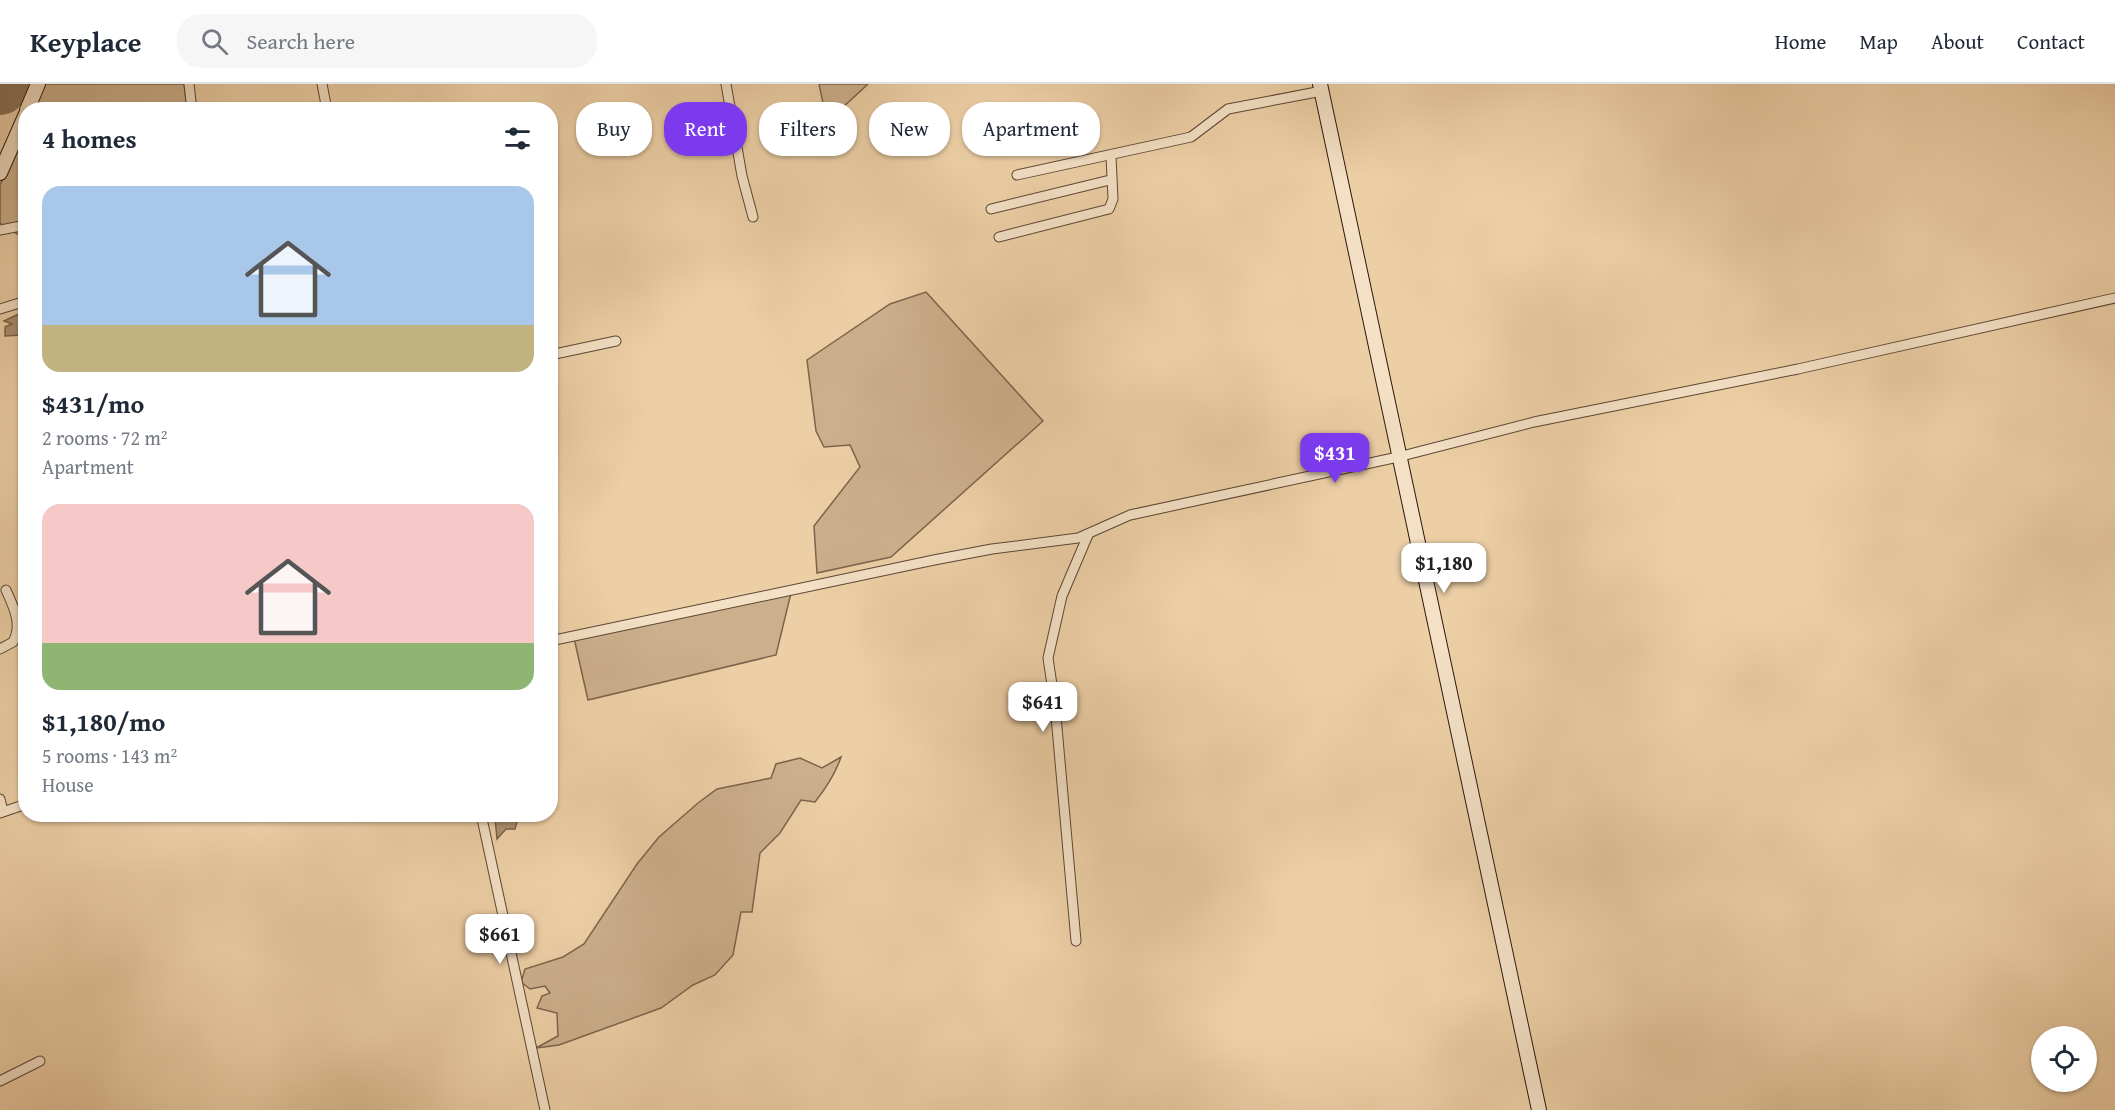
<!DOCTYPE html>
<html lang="en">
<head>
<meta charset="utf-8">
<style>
  body { margin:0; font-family:"Gentium Book Plus",serif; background:#f6f6f7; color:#1f2937; height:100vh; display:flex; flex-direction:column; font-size:22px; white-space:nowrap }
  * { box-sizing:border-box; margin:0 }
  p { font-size:20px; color:#747a83 }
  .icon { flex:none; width:33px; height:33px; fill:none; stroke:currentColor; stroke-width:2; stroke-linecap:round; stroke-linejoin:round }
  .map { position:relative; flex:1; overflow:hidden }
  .side { position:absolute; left:18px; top:18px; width:540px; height:720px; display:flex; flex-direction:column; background:#fff; border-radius:24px; box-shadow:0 2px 4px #0004 }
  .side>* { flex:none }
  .hud { position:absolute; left:576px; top:18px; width:570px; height:54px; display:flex; gap:12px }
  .fabs { position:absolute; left:2031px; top:942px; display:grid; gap:12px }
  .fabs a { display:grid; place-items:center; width:66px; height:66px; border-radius:50%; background:#fff; box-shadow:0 2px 4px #0004; font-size:30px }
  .price { position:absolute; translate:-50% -51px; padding:0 14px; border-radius:12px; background:#fff; color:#222; font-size:20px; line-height:39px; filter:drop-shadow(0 2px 3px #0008) }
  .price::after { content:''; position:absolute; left:50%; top:36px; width:18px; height:14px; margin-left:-9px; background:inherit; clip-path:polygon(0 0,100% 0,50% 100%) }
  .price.active { background:#7c3aed; color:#fff }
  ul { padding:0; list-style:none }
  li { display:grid; align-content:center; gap:12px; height:318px; padding:0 24px }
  li span { display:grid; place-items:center; height:186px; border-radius:18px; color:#555 }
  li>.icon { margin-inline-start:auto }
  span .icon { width:108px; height:108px; fill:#fffc; stroke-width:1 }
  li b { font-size:26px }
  h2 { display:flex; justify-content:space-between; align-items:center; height:72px; padding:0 24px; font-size:26px }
  .chip { padding:0 21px; border-radius:24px; background:#fff; box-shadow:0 2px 4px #0004; font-size:21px; line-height:54px }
  .chip.active { background:#7c3aed; color:#fff }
  header { display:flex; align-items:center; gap:36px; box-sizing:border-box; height:84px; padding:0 30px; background:#fff; border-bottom:2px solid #e0e1e3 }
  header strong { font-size:28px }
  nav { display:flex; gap:33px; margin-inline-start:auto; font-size:21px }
  .search { width:420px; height:54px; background:#f6f6f7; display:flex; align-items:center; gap:15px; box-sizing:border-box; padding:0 21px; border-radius:24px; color:#747a83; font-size:22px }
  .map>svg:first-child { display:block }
</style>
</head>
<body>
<header>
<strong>Keyplace</strong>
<div class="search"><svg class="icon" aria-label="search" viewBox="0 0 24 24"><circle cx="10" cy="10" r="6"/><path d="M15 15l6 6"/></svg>Search here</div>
<nav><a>Home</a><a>Map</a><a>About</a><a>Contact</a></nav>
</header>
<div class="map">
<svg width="2115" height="1026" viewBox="0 0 2115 1026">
  <rect width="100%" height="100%" fill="#edcfa6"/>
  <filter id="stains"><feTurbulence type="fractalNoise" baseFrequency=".00333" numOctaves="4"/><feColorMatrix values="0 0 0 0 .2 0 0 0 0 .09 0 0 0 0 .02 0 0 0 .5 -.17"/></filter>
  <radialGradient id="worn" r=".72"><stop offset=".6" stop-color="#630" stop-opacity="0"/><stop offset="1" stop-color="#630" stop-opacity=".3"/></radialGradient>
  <g fill="#ccb08c" stroke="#7c644c" stroke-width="1.5">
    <polygon points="43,0 184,0 187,25 32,26"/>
    <polygon points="819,0 868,0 827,38"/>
    <polygon points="25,41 25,174 19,151 0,139 0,101"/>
    <polygon points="926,208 1043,337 891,473 817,489 814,442 860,383 850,361 824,363 816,347 807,276 890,220"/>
    <polygon points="791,509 776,571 588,616 574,554"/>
    <path d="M841 673C835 691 826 704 815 718L801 716 780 749 760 769 752 828H741L733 871 715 891 693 901 661 924 559 961 536 964 558 952 557 929 537 924 542 912 550 909 545 902 530 905 521 898 525 885 563 873 584 860 637 780 659 753 698 719 717 705 771 694 776 680 800 674 822 684Z"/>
  </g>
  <g fill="#ab9071" stroke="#786048" stroke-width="1.5">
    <polygon points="25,227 25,257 22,251 5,252 5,243 12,240 4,237"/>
    <polygon points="510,730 519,731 515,745 506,745 497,755 495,734"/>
  </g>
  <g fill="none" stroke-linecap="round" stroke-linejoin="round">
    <polyline stroke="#8c7358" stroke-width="54" points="0,4 2,0"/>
    <defs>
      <g id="street">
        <polyline points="189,0 192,26"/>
        <polyline points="322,0 327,26"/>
        <polyline points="726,0 742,92 753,133"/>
        <polyline points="1017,91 1191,53 1228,25 1322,7"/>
        <polyline points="991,125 1110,96"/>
        <polyline points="0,146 26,141"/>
        <polyline points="999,153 1109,125 1113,115 1111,72"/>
        <polyline points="0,225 26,217"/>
        <polyline points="550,271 616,257"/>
        <polyline points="550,557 934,476 992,465 1078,454 1130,431 1398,373 1534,338 1798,285 2115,214"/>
        <path d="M0 565 13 558C23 540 13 522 6 506"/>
        <polyline points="0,715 3,727"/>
        <polyline points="0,729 26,720"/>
        <polyline points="481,730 545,1026"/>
        <polyline points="1076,857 1055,621 1048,574 1062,512 1088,451"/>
        <polyline points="0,997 40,977"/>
      </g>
      <g id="secondary">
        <polyline points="1320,0 1539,1026"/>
        <polyline points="27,26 38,0"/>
        <polyline points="0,89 26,30"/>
      </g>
    </defs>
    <use href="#street" stroke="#5c4532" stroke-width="11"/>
    <use href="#secondary" stroke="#2c170b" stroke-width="16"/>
    <use href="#street" stroke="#f3e0c5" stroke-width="9"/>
    <use href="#secondary" stroke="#f3e0c5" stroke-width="14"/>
  </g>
  <rect width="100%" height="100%" filter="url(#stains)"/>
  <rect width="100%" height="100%" fill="url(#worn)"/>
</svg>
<div class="fabs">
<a><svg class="icon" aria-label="locate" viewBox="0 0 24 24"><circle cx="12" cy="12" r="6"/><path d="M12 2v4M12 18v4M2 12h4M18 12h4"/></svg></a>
</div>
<b class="price active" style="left:1335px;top:400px">$431</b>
<b class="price" style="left:1444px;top:510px">$1,180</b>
<b class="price" style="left:1043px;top:649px">$641</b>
<b class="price" style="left:500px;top:881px">$661</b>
<div class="hud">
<a class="chip">Buy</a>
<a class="chip active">Rent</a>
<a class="chip">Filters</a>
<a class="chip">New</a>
<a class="chip">Apartment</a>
</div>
<section class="side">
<h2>4 homes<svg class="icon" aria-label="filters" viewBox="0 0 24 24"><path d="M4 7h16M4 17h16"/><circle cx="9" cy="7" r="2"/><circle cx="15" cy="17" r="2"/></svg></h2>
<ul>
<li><span style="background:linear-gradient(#a9c7e8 75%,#c2b280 0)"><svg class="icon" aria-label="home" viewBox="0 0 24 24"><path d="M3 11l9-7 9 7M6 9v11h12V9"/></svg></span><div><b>$431/mo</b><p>2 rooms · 72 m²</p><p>Apartment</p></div></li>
<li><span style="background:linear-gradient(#f6c9c9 75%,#8fb573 0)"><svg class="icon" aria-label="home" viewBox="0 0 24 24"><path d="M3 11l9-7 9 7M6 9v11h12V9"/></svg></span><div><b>$1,180/mo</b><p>5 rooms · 143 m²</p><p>House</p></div></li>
</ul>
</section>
</div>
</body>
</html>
